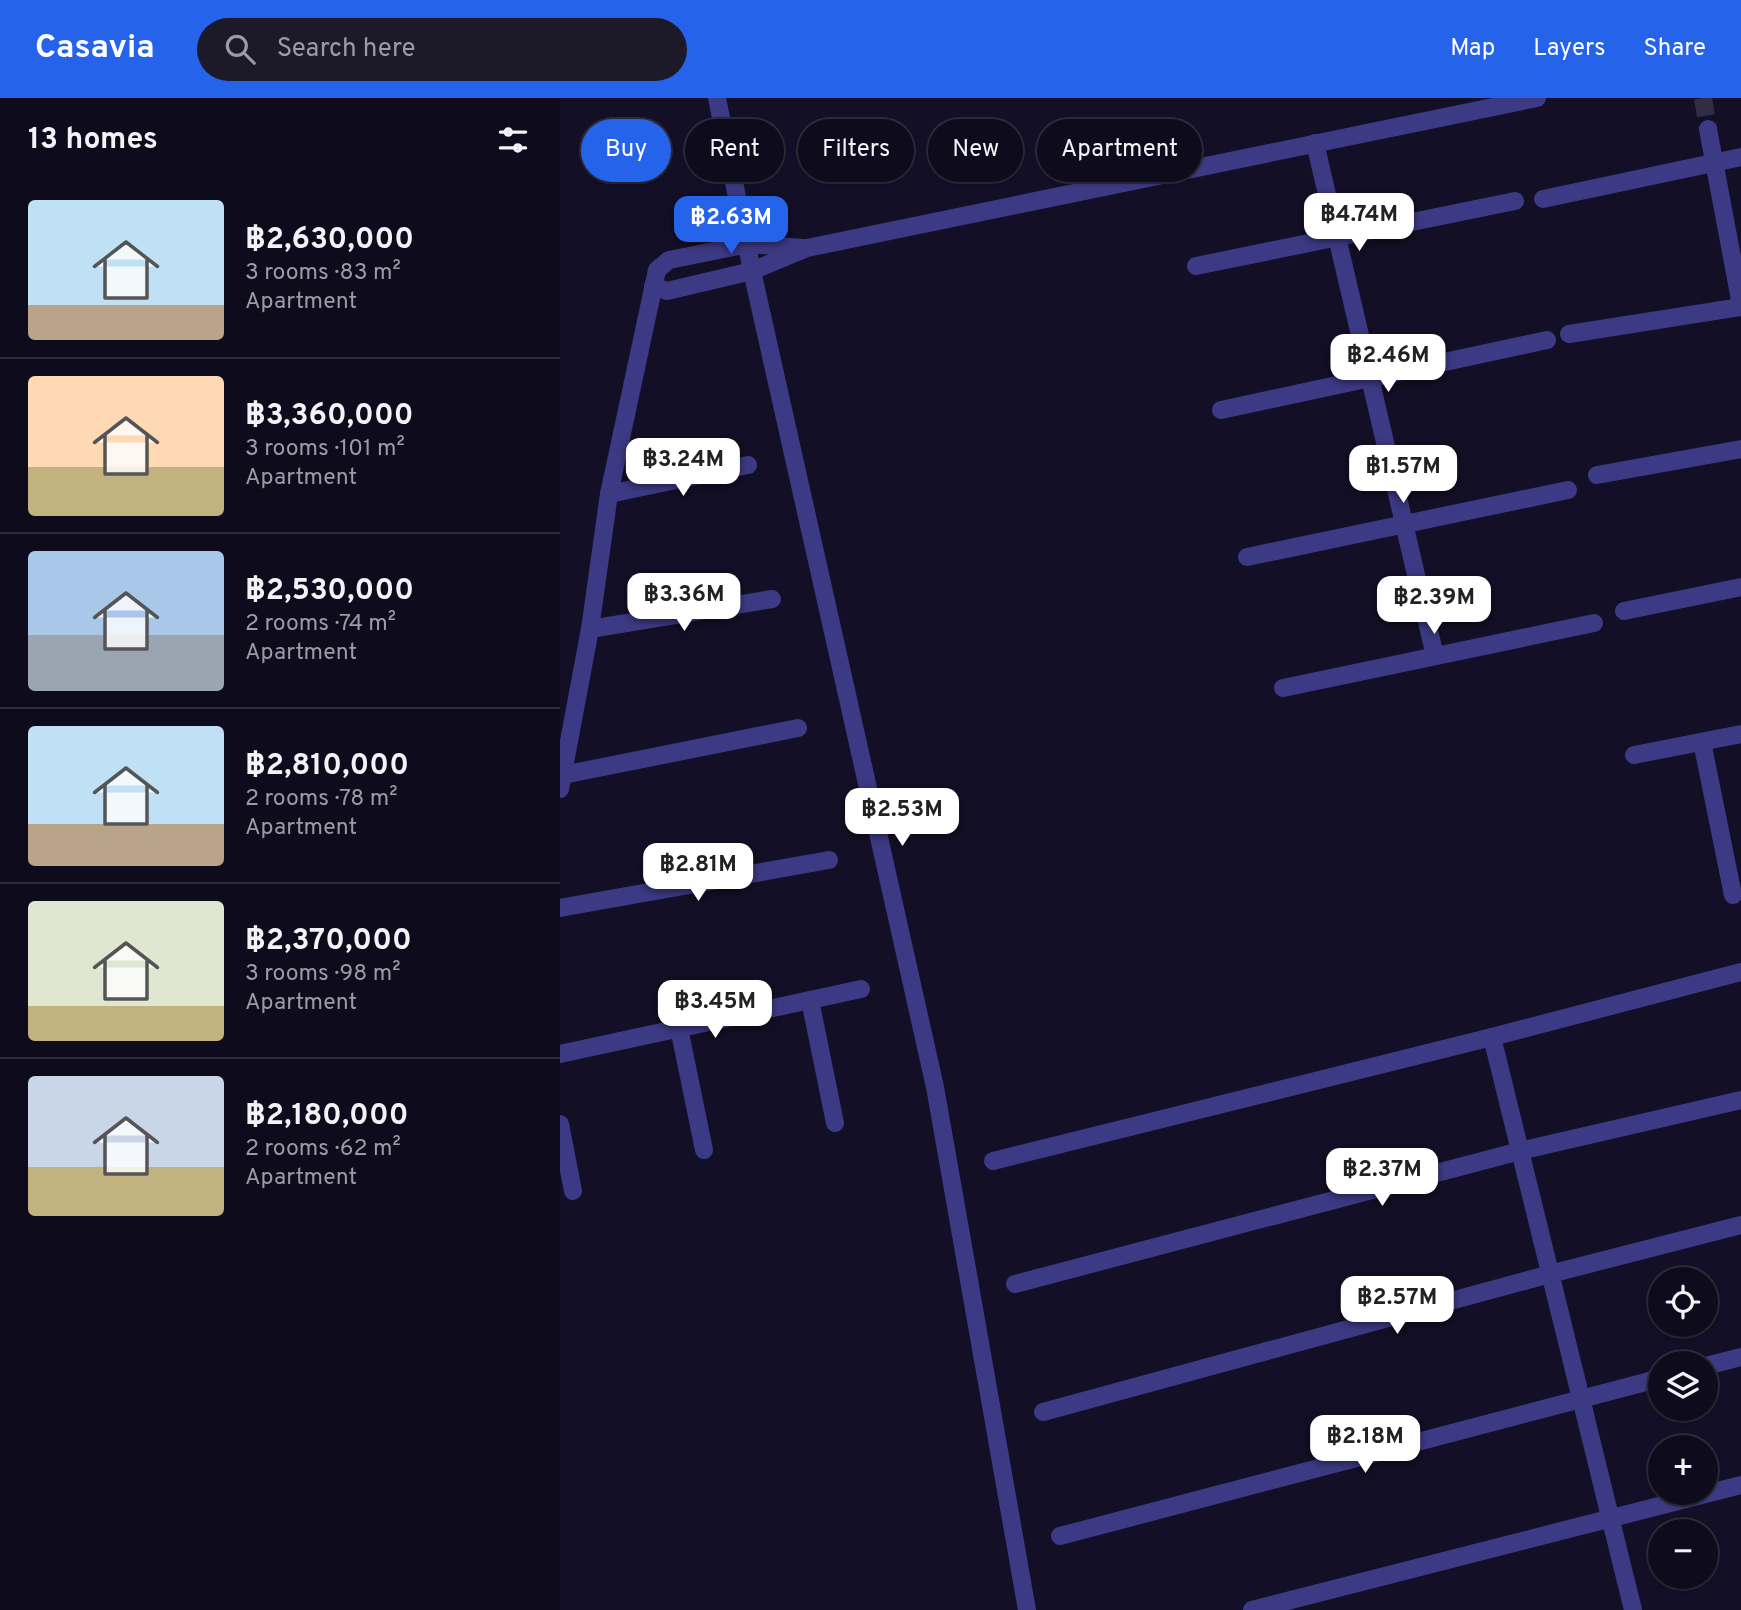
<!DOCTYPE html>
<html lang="en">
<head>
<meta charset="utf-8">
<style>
  body { margin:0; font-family:Overpass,sans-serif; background:#1c1929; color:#f1f3f6; height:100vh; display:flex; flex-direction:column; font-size:26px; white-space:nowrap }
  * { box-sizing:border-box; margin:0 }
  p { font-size:23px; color:#9b9ba3 }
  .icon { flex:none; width:38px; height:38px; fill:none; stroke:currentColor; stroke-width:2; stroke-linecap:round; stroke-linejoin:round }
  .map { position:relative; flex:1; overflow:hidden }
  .side { display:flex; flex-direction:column; background:#0e0b1c; width:560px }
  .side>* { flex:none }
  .hud { position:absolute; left:21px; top:21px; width:665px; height:63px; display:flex; gap:14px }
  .fabs { position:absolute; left:1088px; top:1169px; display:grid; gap:14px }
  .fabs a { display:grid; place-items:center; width:70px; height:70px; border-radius:50%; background:#0e0b1c; box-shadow:0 2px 5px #0004,0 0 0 2px #2e2b3b; font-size:35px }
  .price { position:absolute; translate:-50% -60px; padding:0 16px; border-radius:14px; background:#fff; color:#222; font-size:23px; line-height:46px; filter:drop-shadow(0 2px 4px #0008) }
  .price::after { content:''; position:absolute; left:50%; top:42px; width:21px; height:16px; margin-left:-10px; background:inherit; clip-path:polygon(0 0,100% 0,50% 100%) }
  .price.on { background:#2563eb; color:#fff }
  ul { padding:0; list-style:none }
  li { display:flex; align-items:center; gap:21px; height:175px; padding:0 28px }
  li+li { border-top:2px solid #2e2b3b }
  li span { display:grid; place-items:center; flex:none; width:196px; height:140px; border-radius:7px; color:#555 }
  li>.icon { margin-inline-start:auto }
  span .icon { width:84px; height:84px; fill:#fffc; stroke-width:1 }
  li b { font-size:30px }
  h2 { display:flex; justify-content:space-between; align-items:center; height:84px; padding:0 28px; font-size:30px }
  .chip { padding:0 24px; border-radius:32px; background:#0e0b1c; box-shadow:0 2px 5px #0004,0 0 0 2px #2e2b3b; font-size:24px; line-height:63px }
  .chip.on { background:#2563eb; color:#fff }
  header { display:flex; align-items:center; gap:42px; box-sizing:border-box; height:98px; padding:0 35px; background:#2563eb; color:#fff }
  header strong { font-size:33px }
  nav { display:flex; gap:38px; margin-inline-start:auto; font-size:24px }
  .search { width:490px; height:63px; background:#1c1929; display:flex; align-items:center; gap:18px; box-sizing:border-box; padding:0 24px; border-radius:38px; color:#9b9ba3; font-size:26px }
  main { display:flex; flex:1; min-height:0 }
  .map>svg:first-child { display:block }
</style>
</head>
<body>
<header>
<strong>Casavia</strong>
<div class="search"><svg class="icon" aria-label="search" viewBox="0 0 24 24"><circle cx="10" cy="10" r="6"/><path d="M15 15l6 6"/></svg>Search here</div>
<nav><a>Map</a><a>Layers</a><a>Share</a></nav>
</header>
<main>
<section class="side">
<h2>13 homes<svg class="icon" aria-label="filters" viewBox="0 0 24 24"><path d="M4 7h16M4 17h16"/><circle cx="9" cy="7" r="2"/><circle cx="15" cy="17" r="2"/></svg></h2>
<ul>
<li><span style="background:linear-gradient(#bfe0f5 75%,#b9a48a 0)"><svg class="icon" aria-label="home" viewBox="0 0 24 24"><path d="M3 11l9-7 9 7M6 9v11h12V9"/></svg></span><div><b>฿2,630,000</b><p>3 rooms · 83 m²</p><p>Apartment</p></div></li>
<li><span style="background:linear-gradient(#ffd9b3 65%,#c2b280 0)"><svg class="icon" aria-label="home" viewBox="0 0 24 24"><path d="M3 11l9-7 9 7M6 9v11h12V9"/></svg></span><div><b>฿3,360,000</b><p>3 rooms · 101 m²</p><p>Apartment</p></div></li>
<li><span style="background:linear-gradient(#a9c7e8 60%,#9aa5b1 0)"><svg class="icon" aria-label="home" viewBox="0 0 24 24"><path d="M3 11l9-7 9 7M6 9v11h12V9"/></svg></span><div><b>฿2,530,000</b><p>2 rooms · 74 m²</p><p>Apartment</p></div></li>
<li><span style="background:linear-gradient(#bfe0f5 70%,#b9a48a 0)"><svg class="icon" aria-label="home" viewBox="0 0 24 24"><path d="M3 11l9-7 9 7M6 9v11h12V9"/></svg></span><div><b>฿2,810,000</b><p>2 rooms · 78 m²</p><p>Apartment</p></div></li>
<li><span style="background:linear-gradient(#dfe7d0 75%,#c2b280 0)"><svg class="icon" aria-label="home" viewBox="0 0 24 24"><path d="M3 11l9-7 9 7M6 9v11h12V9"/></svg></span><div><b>฿2,370,000</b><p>3 rooms · 98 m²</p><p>Apartment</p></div></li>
<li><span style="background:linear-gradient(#c9d6e8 65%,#c2b280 0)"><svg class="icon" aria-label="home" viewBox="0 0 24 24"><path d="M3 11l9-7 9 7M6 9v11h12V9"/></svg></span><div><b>฿2,180,000</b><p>2 rooms · 62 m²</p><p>Apartment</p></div></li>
</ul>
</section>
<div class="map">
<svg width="1181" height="1512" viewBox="0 0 1181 1512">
  <rect width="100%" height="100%" fill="#130f26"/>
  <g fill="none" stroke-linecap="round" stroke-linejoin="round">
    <polyline stroke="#312d47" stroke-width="18" stroke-dasharray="18 9" stroke-linecap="butt" points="1143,0 1148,31"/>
    <g stroke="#3d3a85" stroke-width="18">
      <polyline points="157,0 192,173 375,989 467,1512"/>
      <polyline points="1148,31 1181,207"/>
      <polyline points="755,45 875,558"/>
      <polyline points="983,101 1181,59"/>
      <polyline points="636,168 955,103"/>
      <polyline points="93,188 107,193 192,173 247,150 977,0"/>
      <polyline points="1009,236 1181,209"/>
      <polyline points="661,312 987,242"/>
      <polyline points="1037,377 1181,351"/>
      <polyline points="49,396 188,367"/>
      <polyline points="687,459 1008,392"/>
      <polyline points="1064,513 1181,489"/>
      <polyline points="30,531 212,501"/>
      <polyline points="723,590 1034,525"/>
      <polyline points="1142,644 1173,797"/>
      <polyline points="1074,657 1181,636"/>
      <polyline points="3,677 238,630"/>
      <polyline points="0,691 30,531 49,396 97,172 109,162 188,146 243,150"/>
      <polyline points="0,810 269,762"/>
      <polyline points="250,902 275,1025"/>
      <polyline points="119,930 144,1052"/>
      <polyline points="932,939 1073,1512"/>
      <polyline points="0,956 301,891"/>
      <polyline points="0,1026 13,1093"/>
      <polyline points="433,1063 932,939 1181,874"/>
      <polyline points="455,1186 960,1053 1181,1002"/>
      <polyline points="1146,1268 1181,1259"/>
      <polyline points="483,1314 990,1176 1181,1127"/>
      <polyline points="500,1438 1101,1280"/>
      <polyline points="692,1512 1181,1387"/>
    </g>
  </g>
</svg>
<div class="fabs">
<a><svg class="icon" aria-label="locate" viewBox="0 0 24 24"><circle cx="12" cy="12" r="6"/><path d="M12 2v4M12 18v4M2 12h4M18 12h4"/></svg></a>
<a><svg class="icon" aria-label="layers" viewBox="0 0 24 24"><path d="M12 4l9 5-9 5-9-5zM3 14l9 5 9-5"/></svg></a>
<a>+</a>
<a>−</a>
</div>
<b class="price" style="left:799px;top:155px">฿4.74M</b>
<b class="price on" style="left:171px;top:158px">฿2.63M</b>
<b class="price" style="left:828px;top:296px">฿2.46M</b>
<b class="price" style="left:123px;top:400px">฿3.24M</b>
<b class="price" style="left:843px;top:407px">฿1.57M</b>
<b class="price" style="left:124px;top:535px">฿3.36M</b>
<b class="price" style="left:874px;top:538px">฿2.39M</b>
<b class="price" style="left:342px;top:750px">฿2.53M</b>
<b class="price" style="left:138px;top:805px">฿2.81M</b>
<b class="price" style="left:155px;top:942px">฿3.45M</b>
<b class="price" style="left:822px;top:1110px">฿2.37M</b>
<b class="price" style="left:837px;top:1238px">฿2.57M</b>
<b class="price" style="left:805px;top:1377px">฿2.18M</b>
<div class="hud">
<a class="chip on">Buy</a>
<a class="chip">Rent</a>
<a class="chip">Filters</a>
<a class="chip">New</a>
<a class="chip">Apartment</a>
</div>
</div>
</main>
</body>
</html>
